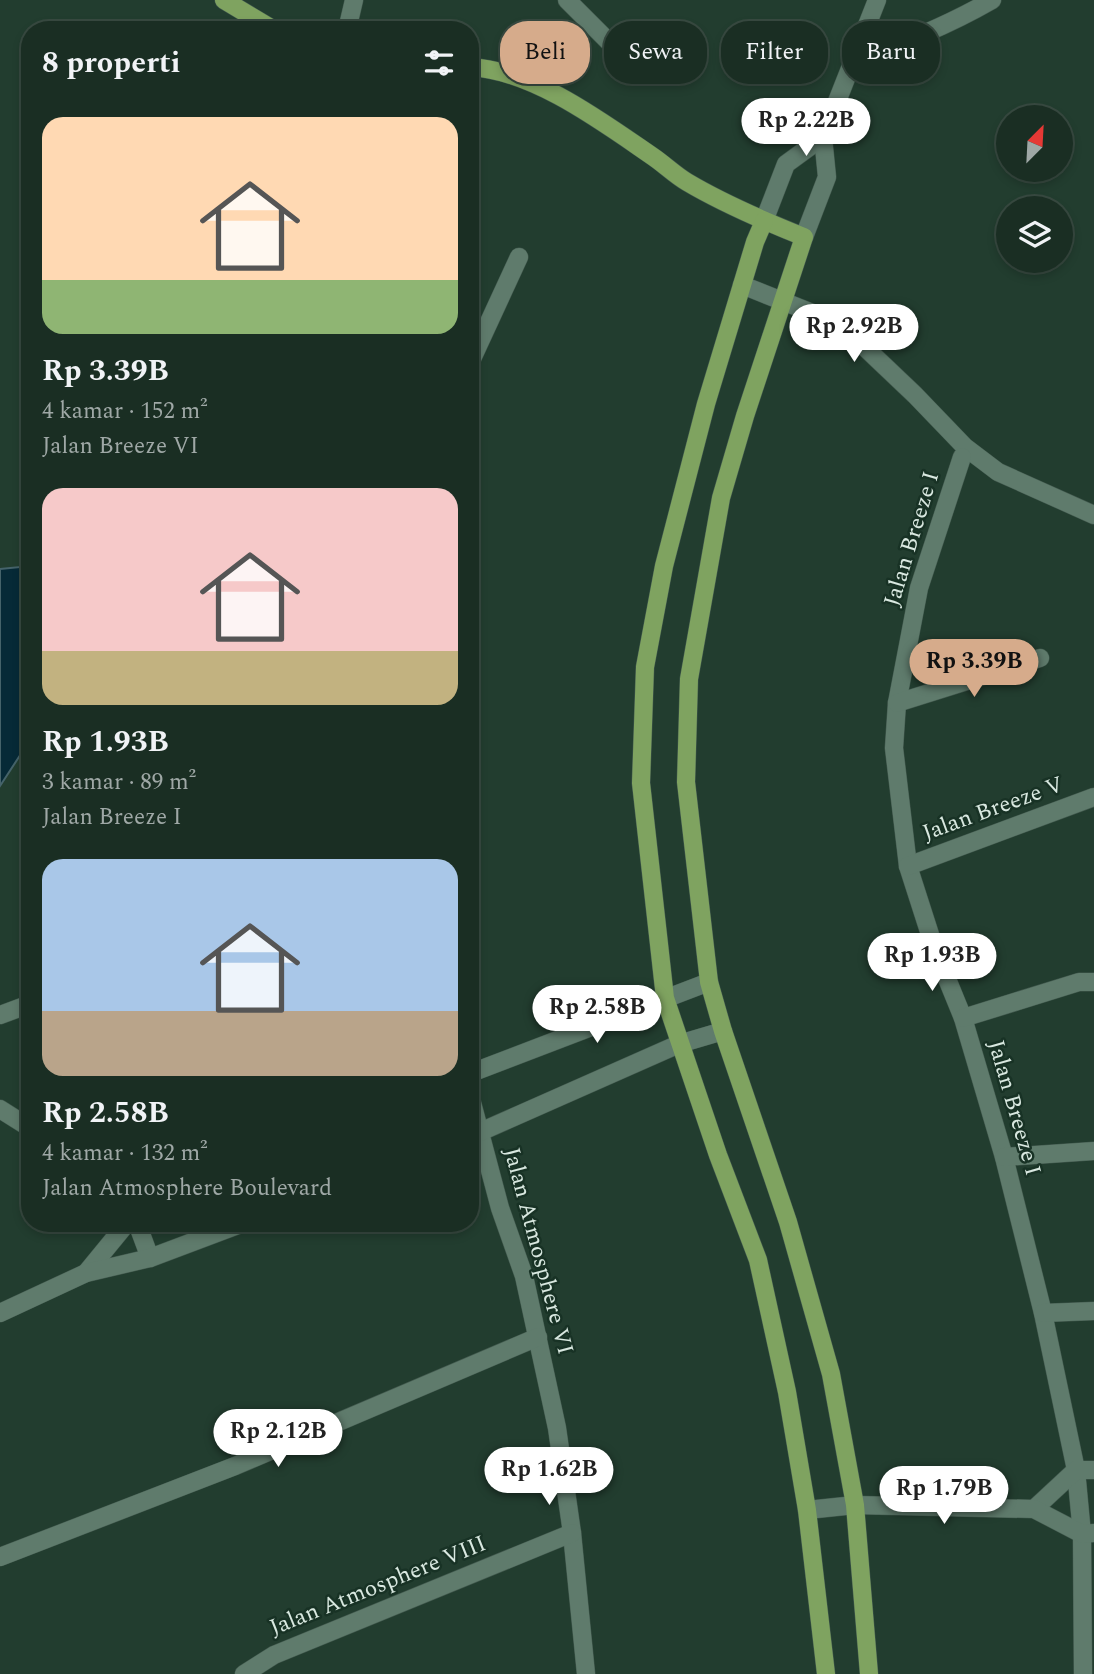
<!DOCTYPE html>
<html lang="id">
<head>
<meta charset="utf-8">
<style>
  body { margin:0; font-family:Spectral,serif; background:#23362b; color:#f1f3f6; height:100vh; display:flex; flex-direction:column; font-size:26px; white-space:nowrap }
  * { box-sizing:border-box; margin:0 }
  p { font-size:23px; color:#9fa8a6 }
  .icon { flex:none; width:38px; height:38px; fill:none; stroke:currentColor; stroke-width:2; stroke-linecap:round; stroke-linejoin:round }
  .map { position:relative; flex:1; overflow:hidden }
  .drawer { position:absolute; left:21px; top:21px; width:458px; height:1211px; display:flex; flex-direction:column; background:#1a2e23; border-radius:28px; box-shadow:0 4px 10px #0003,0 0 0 2px #384a41 }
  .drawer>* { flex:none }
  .hud { position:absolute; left:500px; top:21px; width:488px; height:63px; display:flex; gap:14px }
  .needle { width:46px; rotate:24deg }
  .tools { position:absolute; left:996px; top:105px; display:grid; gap:14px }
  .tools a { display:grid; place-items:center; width:77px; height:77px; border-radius:50%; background:#1a2e23; box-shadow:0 4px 10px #0003,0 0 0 2px #384a41; font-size:35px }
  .price { position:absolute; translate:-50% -60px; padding:0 16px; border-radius:24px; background:#fff; color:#222; font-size:23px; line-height:46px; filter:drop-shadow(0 2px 4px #0008) }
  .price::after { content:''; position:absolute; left:50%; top:42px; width:21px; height:16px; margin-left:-10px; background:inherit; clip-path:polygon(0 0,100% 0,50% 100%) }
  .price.current { background:#d6ab8b; color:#111 }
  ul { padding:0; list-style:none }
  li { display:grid; align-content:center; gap:14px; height:371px; padding:0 21px }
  li span { display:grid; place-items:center; height:217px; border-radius:21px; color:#555 }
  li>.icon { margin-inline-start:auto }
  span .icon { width:126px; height:126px; fill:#fffc; stroke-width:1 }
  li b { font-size:30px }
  h2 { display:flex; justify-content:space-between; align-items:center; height:84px; padding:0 21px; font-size:30px }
  .chip { padding:0 24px; border-radius:28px; background:#1a2e23; box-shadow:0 4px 10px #0003,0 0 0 2px #384a41; font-size:24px; line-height:63px }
  .chip.current { background:#d6ab8b; color:#111 }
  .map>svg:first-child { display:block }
</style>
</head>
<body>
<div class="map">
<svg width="1094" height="1674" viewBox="0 0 1094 1674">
  <rect width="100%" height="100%" fill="#223d2f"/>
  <polygon fill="#062a37" stroke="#45636a" stroke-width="2" points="30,566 30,740 0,786 0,569"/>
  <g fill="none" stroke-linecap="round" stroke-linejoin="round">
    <defs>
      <g id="minor">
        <polyline points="567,0 613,46 641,69"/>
        <polyline points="347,30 354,0"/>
        <path d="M852 62C901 44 947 26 992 0"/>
        <polyline points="764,221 786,164 823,137"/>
        <polyline points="804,237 827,177 823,137 877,0"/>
        <polyline points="742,285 820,316 854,337 915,395 965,447 998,472 1094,515"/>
        <polyline points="471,361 519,257"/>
        <polyline points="962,457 919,588 897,703 894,748 908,866 934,947 963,1018 1004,1157 1043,1313 1076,1470 1082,1534 1083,1674"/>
        <polyline points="897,703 1040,658"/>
        <polyline points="908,866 1094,797"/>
        <polyline points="0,1015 30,1004"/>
        <polyline points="963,1018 1079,982 1094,982"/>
        <polyline points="471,1073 709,982"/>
        <polyline points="471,1099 500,1208 524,1276 557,1428 572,1533 586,1674"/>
        <polyline points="0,1109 30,1128"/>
        <polyline points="471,1136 679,1044 723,1031"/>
        <polyline points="1004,1157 1094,1151"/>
        <polyline points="137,1223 150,1258"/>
        <polyline points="86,1273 127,1223"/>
        <polyline points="0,1313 86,1273 150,1258 243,1223"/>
        <polyline points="1043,1313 1094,1311"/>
        <polyline points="1034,1509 1076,1470 1094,1470"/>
        <polyline points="807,1510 855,1505 1034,1509 1082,1534 1094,1533"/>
        <polyline points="0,1557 235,1466 538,1337"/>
        <polyline points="244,1674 274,1655 572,1533"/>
      </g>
      <g id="major">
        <polyline points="224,0 274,30"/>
        <path d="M471 67C534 71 601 121 652 156 664 164 675 175 687 182 724 204 764 221 804 237L745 416 721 498 689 679 686 782 709 982 723 1031 788 1222 831 1374 855 1505 869 1674"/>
        <polyline points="764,221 755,242 706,404 664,566 645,667 641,783 665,998 718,1155 758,1260 787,1392 807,1510 826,1674"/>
      </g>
    </defs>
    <use href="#minor" stroke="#435a4f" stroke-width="19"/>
    <use href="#major" stroke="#435a4f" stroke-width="19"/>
    <use href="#minor" stroke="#5f7b6c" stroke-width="18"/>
    <use href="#major" stroke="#7fa360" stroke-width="18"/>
  </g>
  <g text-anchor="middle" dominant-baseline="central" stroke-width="5" stroke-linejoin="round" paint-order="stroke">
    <g font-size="23" fill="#d9e8e0" stroke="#183225">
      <text transform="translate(912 539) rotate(-73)">Jalan Breeze I</text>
      <text transform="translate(993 809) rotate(-20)">Jalan Breeze V</text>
      <text transform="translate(1014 1108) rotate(74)">Jalan Breeze I</text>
      <text transform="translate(538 1251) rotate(75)">Jalan Atmosphere VI</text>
      <text transform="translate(378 1586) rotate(-22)">Jalan Atmosphere VIII</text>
    </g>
  </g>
</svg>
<div class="tools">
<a><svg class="needle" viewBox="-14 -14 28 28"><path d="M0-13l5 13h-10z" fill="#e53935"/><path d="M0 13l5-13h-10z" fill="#9fa8a6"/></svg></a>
<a><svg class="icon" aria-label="layers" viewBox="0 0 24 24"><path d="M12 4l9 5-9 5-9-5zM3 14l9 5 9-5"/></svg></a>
</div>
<b class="price" style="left:806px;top:158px">Rp 2.22B</b>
<b class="price" style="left:854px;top:364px">Rp 2.92B</b>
<b class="price current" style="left:974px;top:699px">Rp 3.39B</b>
<b class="price" style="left:932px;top:993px">Rp 1.93B</b>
<b class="price" style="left:597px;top:1045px">Rp 2.58B</b>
<b class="price" style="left:278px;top:1469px">Rp 2.12B</b>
<b class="price" style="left:549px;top:1507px">Rp 1.62B</b>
<b class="price" style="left:944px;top:1526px">Rp 1.79B</b>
<div class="hud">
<a class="chip current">Beli</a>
<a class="chip">Sewa</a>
<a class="chip">Filter</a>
<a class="chip">Baru</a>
</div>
<section class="drawer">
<h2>8 properti<svg class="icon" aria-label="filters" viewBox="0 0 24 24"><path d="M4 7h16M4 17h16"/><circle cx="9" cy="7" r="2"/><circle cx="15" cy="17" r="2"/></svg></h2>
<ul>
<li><span style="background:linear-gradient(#ffd9b3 75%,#8fb573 0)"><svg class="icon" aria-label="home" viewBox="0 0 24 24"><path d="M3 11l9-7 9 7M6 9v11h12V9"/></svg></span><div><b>Rp 3.39B</b><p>4 kamar · 152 m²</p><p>Jalan Breeze VI</p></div></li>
<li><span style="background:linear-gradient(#f6c9c9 75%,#c2b280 0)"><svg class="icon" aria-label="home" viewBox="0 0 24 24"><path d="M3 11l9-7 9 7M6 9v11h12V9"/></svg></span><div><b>Rp 1.93B</b><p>3 kamar · 89 m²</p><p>Jalan Breeze I</p></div></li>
<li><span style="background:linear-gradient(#a9c7e8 70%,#b9a48a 0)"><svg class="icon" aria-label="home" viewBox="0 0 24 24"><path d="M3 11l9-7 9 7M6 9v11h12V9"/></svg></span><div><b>Rp 2.58B</b><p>4 kamar · 132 m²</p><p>Jalan Atmosphere Boulevard</p></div></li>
</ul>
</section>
</div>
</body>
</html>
